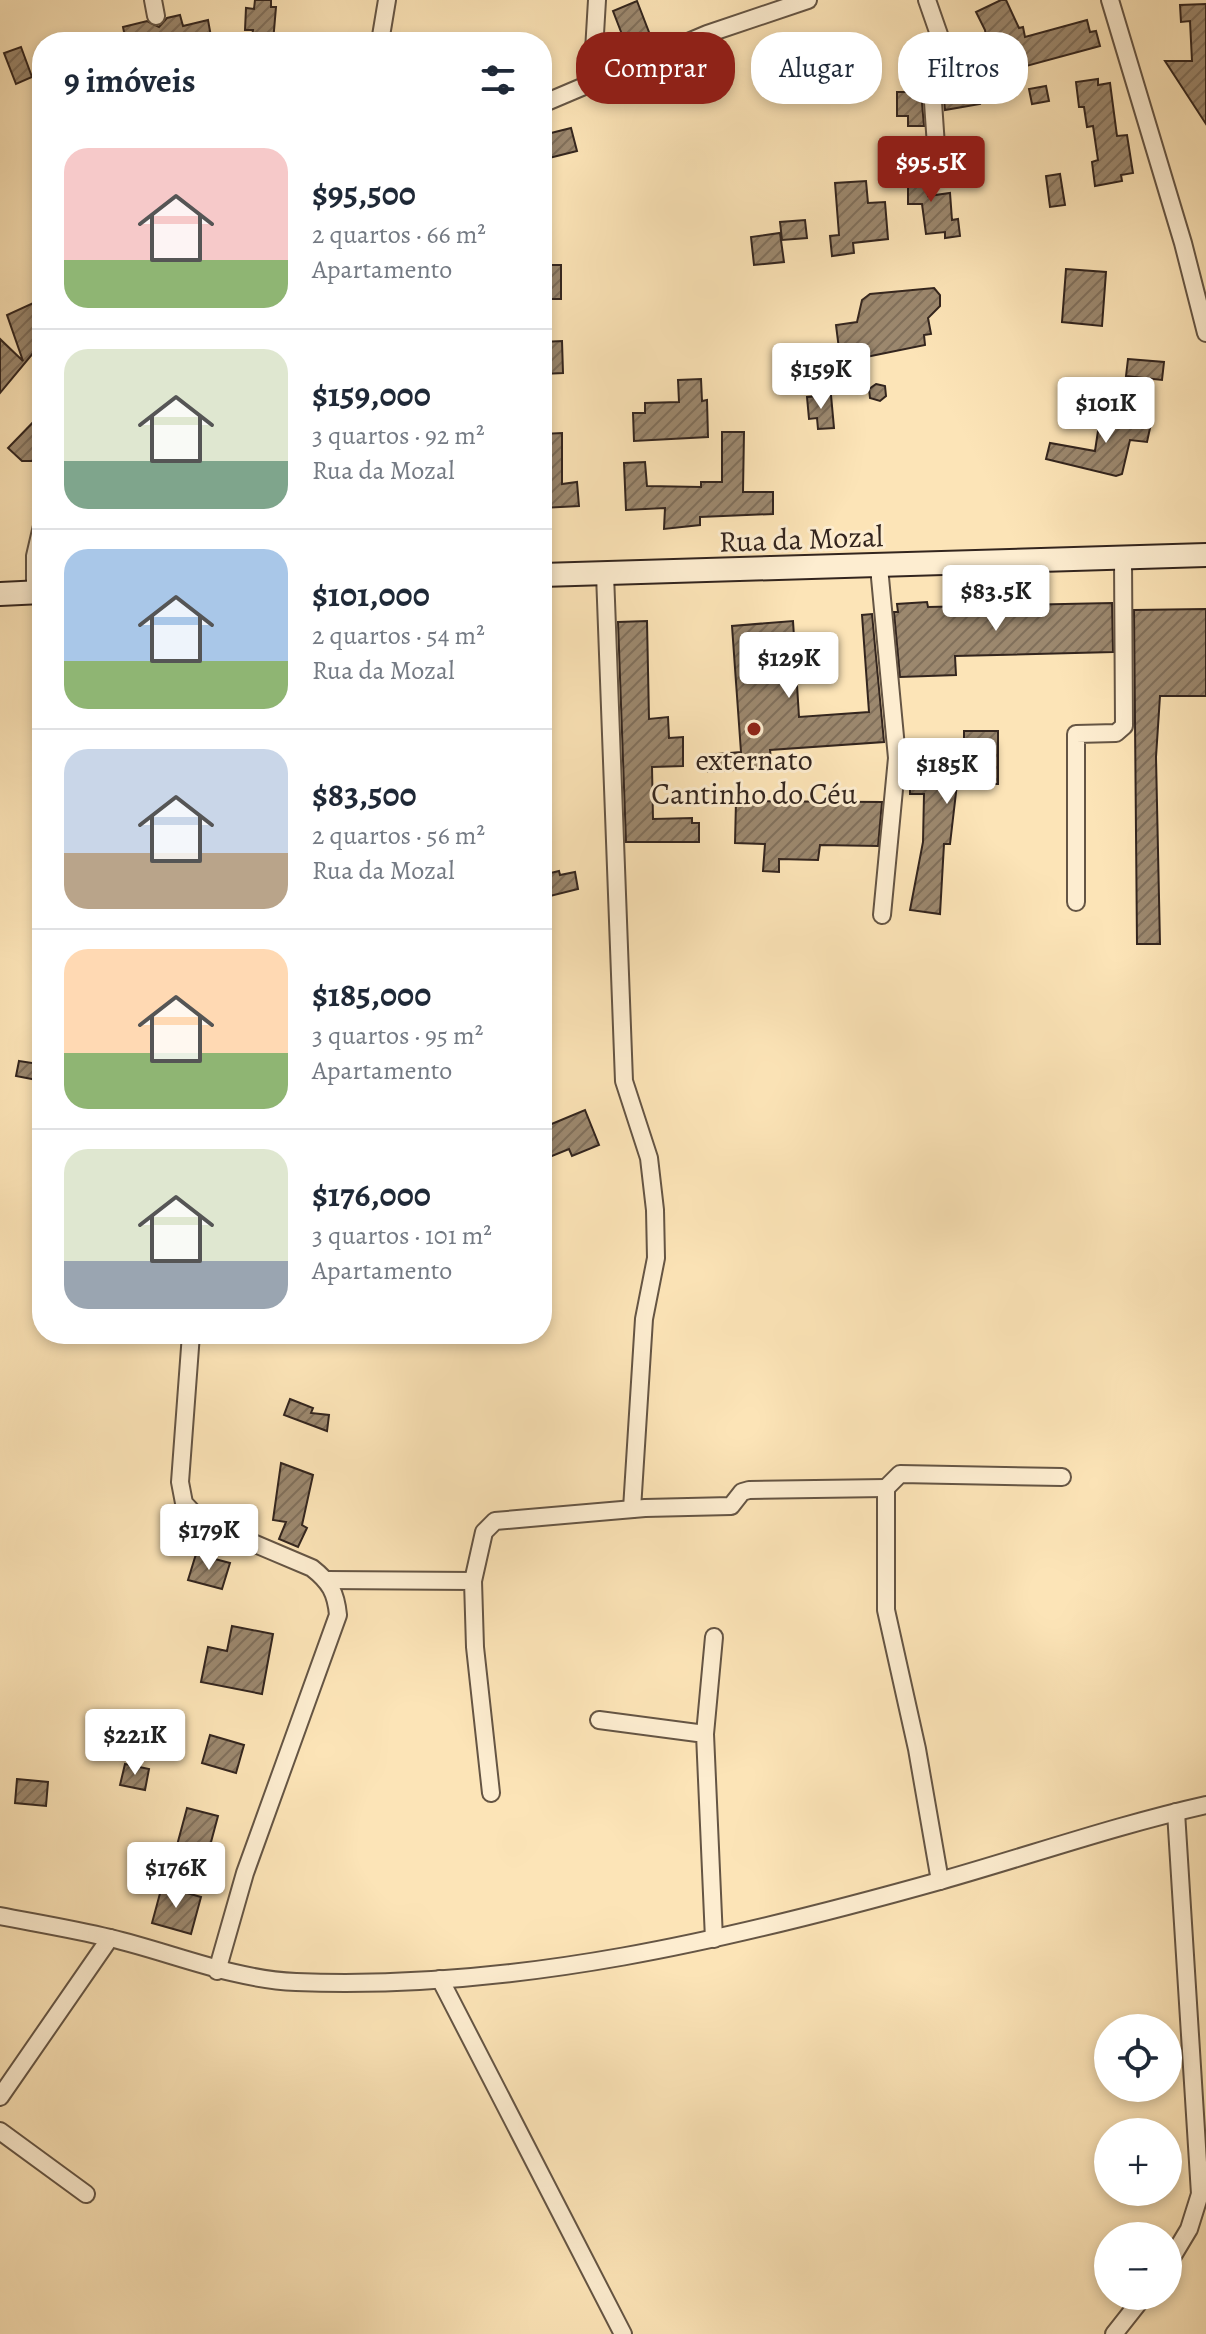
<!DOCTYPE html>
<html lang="pt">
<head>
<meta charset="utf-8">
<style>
  body { margin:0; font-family:Alegreya,serif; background:#f2f2f3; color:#1f2937; height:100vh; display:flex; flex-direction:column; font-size:30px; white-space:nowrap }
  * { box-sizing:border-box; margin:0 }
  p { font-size:26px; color:#747a83 }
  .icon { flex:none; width:44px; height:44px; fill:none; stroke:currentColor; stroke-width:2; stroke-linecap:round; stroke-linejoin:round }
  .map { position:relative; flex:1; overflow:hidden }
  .sheet { position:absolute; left:32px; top:32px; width:520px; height:1312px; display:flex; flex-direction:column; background:#fff; border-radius:32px; box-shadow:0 4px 12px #0003 }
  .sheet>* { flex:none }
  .guide { position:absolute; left:576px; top:32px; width:510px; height:72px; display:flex; gap:16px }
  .buttons { position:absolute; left:1094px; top:2014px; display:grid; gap:16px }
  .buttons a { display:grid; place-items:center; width:88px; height:88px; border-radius:50%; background:#fff; box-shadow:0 4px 12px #0003; font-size:40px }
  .price { position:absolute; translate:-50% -68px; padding:0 18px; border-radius:8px; background:#fff; color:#222; font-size:26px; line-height:52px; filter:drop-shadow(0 2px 4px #0008) }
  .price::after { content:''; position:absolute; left:50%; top:48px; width:24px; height:18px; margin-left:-12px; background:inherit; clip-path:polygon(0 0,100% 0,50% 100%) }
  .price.on { background:#8f2418; color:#fff }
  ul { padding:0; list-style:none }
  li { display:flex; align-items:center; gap:24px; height:200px; padding:0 32px }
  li+li { border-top:2px solid #e0e1e3 }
  li span { display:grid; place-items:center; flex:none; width:224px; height:160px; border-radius:24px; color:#555 }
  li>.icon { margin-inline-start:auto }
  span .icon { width:96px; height:96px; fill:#fffc; stroke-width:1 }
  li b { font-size:34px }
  h2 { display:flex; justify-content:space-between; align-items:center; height:96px; padding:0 32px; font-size:34px }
  .tag { padding:0 28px; border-radius:32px; background:#fff; box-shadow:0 4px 12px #0003; font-size:28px; line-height:72px }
  .tag.on { background:#8f2418; color:#fff }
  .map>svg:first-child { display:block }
</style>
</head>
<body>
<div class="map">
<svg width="1206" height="2334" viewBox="0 0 1206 2334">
  <defs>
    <pattern id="building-hatch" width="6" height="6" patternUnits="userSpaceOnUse" patternTransform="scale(2)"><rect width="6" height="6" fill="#9c886e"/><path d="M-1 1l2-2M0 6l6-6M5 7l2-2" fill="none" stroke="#806f5a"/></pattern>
  </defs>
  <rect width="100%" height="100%" fill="#fce4b7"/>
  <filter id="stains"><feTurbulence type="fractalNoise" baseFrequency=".0025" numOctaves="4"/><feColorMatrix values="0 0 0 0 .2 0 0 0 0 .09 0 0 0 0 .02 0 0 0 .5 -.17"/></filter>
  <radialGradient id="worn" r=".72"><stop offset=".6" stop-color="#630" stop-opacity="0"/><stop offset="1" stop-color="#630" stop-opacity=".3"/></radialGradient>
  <g fill="url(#building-hatch)" stroke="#33251e" stroke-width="2">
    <polygon points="255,0 271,0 271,7 276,7 273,42 251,42 253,30 245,30 246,8 254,9"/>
    <polygon points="1001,0 1006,0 1019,28 1023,27 1025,37 1087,20 1090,32 1096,31 1100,46 993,75 985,30 976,12"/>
    <polygon points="637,1 652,40 628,50 613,11"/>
    <polygon points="1206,4 1206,124 1165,61 1192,61 1190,21 1181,22 1180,5"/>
    <polygon points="180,15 183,26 208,20 212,42 126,42 123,27 147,21 159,27 167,18"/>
    <polygon points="21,47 32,77 16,84 4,53"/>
    <polygon points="1098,79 1098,85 1110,83 1117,136 1127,135 1133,173 1121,175 1122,181 1095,186 1092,162 1098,160 1093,126 1087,127 1084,107 1079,107 1076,82"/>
    <polygon points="976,83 980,104 945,110 943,89"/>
    <polygon points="1046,86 1049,101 1032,104 1029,89"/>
    <polygon points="897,92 921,92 924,126 908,126 908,116 897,116"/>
    <polygon points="571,128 577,151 549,158 543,135"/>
    <polygon points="908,165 928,165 928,196 950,193 952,220 958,219 960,236 945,238 945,232 926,234 922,204 908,204"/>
    <polygon points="1060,174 1065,205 1050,207 1046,176"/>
    <polygon points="866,181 868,203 885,202 888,239 853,243 854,253 832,256 830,236 839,235 835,183"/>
    <polygon points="805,220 807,238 782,240 780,222"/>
    <polygon points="780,233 784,262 754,265 751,237"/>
    <rect x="542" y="265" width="19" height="34"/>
    <polygon points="1066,269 1106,272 1102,326 1062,322"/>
    <polygon points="934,288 940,295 940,306 928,318 931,334 924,335 925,345 866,357 866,354 840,357 836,325 857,322 862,300 870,294"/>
    <polygon points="42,299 42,347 36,338 34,352 0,393 0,339 23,361 7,315"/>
    <polygon points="562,341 563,373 542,374 542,342"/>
    <polygon points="1128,359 1164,362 1162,380 1126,376"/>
    <polygon points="701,379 702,401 707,400 708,437 634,441 633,413 645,413 645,403 679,402 678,380"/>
    <polygon points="876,384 885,386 886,396 880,401 870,398 869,389"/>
    <polygon points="831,395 834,428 818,429 817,418 809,419 807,397"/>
    <polygon points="1101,411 1152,419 1147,442 1130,440 1122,474 1116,476 1046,459 1050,443 1095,451"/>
    <polygon points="42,413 42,461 22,461 8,448"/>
    <polygon points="722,432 744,432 743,492 773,492 773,514 700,517 700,525 664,529 665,508 626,510 624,463 645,462 647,486 701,487 701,482 722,482"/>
    <polygon points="562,433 562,484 577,482 579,506 542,508 542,434"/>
    <polygon points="927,602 928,607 1112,603 1113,652 955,656 956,675 900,677 894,612 898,612 897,604"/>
    <polygon points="1206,609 1206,696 1160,696 1156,757 1160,944 1137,944 1134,610"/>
    <polygon points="872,614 884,742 770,750 772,767 708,772 707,755 741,752 732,626 793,621 799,717 869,712 862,615"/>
    <polygon points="647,621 649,719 668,717 669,738 683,737 683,766 652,767 653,819 692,818 692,823 699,823 699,842 626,842 618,622"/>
    <polygon points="964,731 998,731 998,784 957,784 950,844 944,844 940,914 910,910 923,842 924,794 910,794 910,760 957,758 957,740 964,740"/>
    <polygon points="736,801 882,802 878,846 820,845 818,860 779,859 779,872 763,871 765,844 735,843"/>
    <polygon points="559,871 560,875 575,872 578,889 542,898 542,875"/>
    <polygon points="19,1061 39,1064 37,1080 16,1076"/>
    <polygon points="585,1110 599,1145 572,1156 569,1149 542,1160 542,1128"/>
    <polygon points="290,1399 313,1408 311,1413 329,1415 327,1431 284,1415"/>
    <polygon points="281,1463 313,1475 302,1525 307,1528 298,1547 279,1539 286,1522 273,1520"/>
    <polygon points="196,1554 230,1563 222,1589 188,1580"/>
    <polygon points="232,1626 273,1634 262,1694 201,1682 208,1647 227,1651"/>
    <polygon points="210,1735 244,1745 236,1773 202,1763"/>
    <polygon points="125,1764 149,1769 145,1790 120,1785"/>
    <polygon points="17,1779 48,1782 46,1806 15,1803"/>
    <polygon points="187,1808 218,1816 207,1857 176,1849"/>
    <polygon points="162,1886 201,1897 191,1934 152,1923"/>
  </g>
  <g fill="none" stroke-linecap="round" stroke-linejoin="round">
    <defs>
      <g id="minor">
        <polyline points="153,0 156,16"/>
        <polyline points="1110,0 1183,243 1206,333"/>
        <polyline points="380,42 387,0"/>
        <polyline points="592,85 597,0"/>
        <polyline points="542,104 707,34 808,0"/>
        <polyline points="900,146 936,146 931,73 951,69 927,0"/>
        <polyline points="879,567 897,758 882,915"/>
        <polyline points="605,574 624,1081 649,1158 655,1210 656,1258 644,1319 632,1509"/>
        <polyline points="35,593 35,556 42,526"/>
        <polyline points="1076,902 1076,734 1116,733 1124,726 1123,559"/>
        <path d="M191 1334 180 1482 184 1503 201 1521 312 1568C330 1582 336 1593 338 1615L245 1873 217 1971"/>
        <polyline points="327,1580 473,1581 475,1647 491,1793"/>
        <polyline points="473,1581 484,1532 495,1521 645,1508 731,1506 742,1492 749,1490 886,1488"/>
        <polyline points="599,1720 705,1734 714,1939"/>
        <polyline points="705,1734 714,1637"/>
        <polyline points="940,1881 917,1749 886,1610 886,1488 900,1474 1062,1477"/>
        <path d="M0 1916C36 1923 73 1929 110 1938 173 1953 231 1979 296 1982 516 1991 733 1939 943 1880 1031 1855 1117 1825 1206 1805"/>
        <polyline points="440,1979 623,2334"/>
        <polyline points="0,2097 110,1938"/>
        <polyline points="0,2131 86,2194"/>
        <polyline points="1168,2264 1189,2229 1200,2194 1176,1812"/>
        <polyline points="1114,2334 1144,2296"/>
      </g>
      <g id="secondary">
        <polyline points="542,575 1206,555"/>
        <polyline points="0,594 42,592"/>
      </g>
    </defs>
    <use href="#minor" stroke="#655544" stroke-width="20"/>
    <use href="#secondary" stroke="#33251e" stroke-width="26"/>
    <use href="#minor" stroke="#fdedd0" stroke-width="16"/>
    <use href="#secondary" stroke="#fdedd0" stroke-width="22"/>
  </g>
  <circle fill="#8f2418" stroke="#fdedd0" stroke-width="3" cx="754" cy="729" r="8"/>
  <g text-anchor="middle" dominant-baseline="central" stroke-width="6" stroke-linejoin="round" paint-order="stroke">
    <g font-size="30" fill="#33251e" stroke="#fdedd0">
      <text transform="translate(801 539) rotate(-2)">Rua da Mozal</text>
    </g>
    <g font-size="30" fill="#33251e" stroke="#fdedd0">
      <text x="754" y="760">externato<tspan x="754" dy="34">Cantinho do Céu</tspan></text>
    </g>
  </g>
  <rect width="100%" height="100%" filter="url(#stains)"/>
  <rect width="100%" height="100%" fill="url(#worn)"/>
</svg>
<div class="buttons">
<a><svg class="icon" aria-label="locate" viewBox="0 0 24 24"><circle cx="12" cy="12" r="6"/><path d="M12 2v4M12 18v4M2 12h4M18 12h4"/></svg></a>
<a>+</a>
<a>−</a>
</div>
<b class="price on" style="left:931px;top:204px">$95.5K</b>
<b class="price" style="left:821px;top:411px">$159K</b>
<b class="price" style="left:1106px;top:445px">$101K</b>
<b class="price" style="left:996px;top:633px">$83.5K</b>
<b class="price" style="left:789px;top:700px">$129K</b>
<b class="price" style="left:947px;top:806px">$185K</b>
<b class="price" style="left:209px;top:1572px">$179K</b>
<b class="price" style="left:135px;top:1777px">$221K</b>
<b class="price" style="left:176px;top:1910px">$176K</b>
<div class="guide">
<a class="tag on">Comprar</a>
<a class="tag">Alugar</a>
<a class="tag">Filtros</a>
</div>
<section class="sheet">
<h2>9 imóveis<svg class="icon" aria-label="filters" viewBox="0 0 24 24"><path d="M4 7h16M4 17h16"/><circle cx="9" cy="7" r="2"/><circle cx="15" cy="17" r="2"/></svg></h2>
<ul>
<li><span style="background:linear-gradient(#f6c9c9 70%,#8fb573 0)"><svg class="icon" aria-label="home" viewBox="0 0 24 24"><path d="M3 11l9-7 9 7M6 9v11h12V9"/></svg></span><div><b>$95,500</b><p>2 quartos · 66 m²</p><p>Apartamento</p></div></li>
<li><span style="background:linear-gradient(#dfe7d0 70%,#7fa58c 0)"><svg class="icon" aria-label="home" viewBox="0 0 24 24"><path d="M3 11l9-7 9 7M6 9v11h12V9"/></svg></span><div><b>$159,000</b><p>3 quartos · 92 m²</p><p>Rua da Mozal</p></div></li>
<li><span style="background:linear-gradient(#a9c7e8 70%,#8fb573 0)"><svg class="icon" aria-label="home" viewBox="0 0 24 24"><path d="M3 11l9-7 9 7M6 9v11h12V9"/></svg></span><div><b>$101,000</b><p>2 quartos · 54 m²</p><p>Rua da Mozal</p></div></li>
<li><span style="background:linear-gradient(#c9d6e8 65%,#b9a48a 0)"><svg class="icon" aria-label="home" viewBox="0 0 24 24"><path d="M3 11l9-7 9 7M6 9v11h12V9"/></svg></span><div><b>$83,500</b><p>2 quartos · 56 m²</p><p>Rua da Mozal</p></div></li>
<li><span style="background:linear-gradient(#ffd9b3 65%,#8fb573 0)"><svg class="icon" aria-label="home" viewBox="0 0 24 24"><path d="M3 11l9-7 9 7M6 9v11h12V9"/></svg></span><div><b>$185,000</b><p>3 quartos · 95 m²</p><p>Apartamento</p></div></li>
<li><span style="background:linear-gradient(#dfe7d0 70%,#9aa5b1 0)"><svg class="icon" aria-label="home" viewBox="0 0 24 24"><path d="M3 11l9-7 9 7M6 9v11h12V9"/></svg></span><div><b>$176,000</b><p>3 quartos · 101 m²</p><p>Apartamento</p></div></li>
</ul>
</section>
</div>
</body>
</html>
